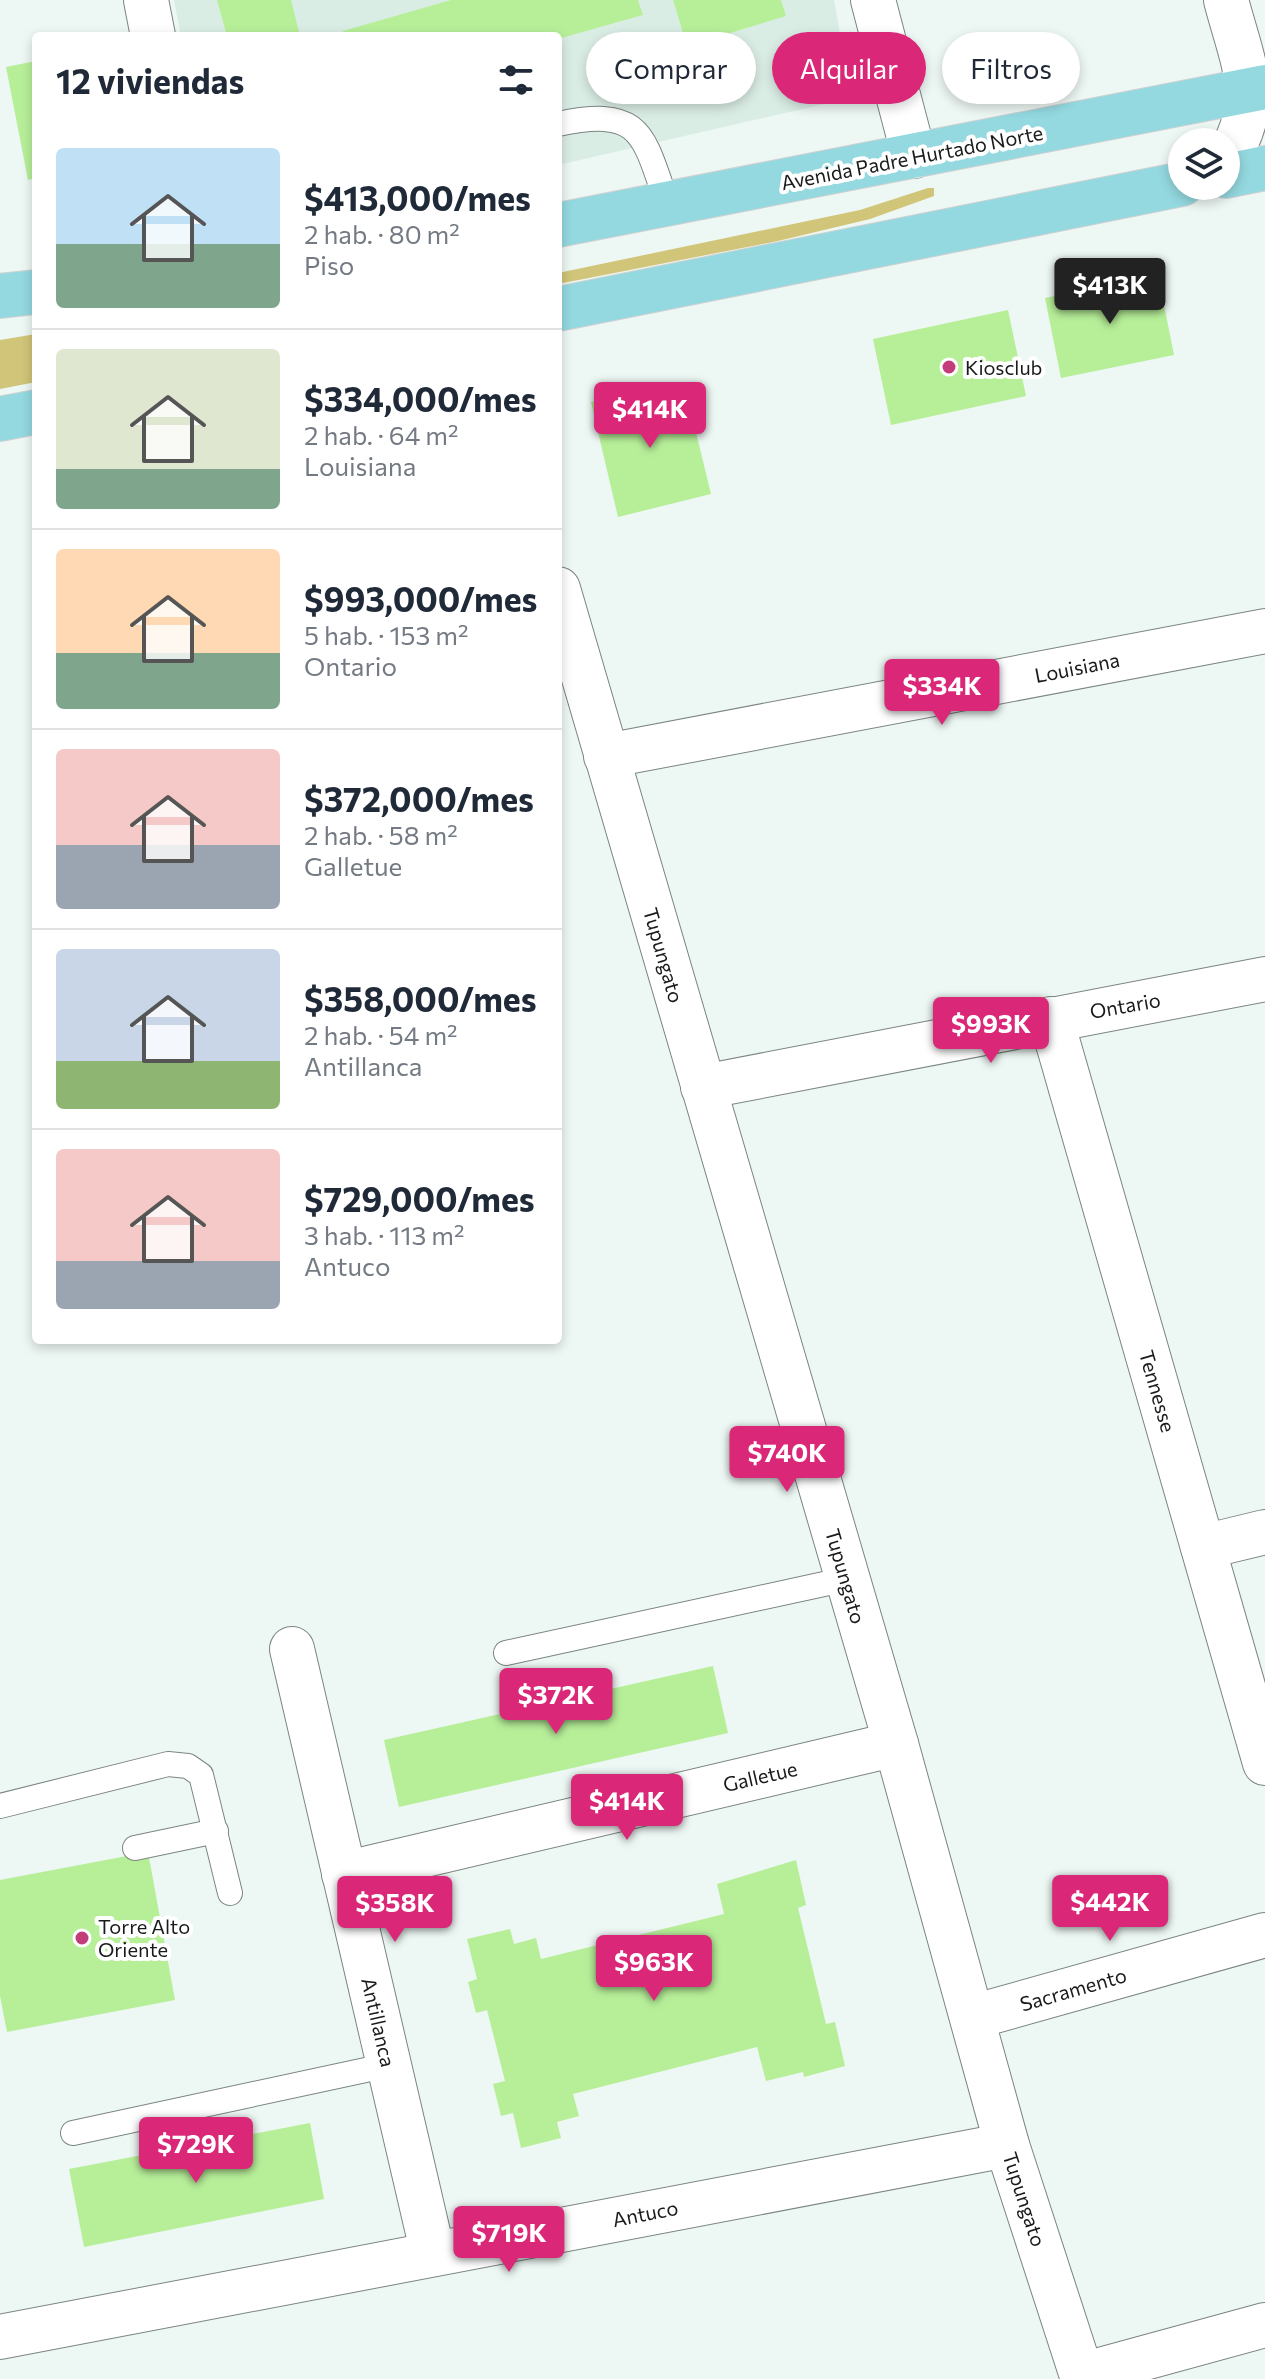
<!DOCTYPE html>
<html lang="es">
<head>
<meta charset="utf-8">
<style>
  body { margin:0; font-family:Commissioner,sans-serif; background:#f6f6f7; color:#1f2937; height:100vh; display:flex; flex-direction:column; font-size:30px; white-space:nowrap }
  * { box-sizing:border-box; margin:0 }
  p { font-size:26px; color:#747a83 }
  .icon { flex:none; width:44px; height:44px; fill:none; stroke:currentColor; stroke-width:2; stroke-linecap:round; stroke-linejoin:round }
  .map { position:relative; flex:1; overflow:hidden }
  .panel { position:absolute; left:32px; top:32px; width:530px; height:1312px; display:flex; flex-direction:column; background:#fff; border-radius:8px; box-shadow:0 4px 12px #0003 }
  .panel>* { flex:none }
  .guide { position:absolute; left:586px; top:32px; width:558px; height:72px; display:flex; gap:16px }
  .fabs { position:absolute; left:1168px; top:128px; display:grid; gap:16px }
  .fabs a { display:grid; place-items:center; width:72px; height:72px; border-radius:50%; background:#fff; box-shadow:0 4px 12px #0003; font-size:40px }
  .price { position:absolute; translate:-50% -68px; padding:0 18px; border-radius:8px; background:#db2777; color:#fff; font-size:26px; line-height:52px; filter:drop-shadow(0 2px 4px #0008) }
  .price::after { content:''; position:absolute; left:50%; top:48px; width:24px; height:18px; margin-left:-12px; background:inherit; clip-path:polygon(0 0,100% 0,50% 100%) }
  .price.active { background:#222; color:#fff }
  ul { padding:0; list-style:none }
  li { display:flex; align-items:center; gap:24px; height:200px; padding:0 24px }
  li+li { border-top:2px solid #e0e1e3 }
  li span { display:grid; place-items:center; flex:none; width:224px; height:160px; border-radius:8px; color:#555 }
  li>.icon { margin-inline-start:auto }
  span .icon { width:96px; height:96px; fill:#fffc; stroke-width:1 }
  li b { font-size:34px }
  h2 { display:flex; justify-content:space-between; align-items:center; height:96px; padding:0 24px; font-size:34px }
  .chip { padding:0 28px; border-radius:36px; background:#fff; box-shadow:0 4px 12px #0003; font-size:28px; line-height:72px }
  .chip.active { background:#db2777; color:#fff }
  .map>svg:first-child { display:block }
</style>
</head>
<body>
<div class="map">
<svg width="1265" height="2379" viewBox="0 0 1265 2379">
  <rect width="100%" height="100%" fill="#edf7f3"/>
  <polygon fill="#daede5" points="174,0 834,0 841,39 839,70 829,103 558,165 558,36 181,36"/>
  <g fill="#d1c579">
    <polygon points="928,188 934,188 934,196 870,219 778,241 558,284 558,273 860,210"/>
    <polygon points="36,334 36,382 0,389 0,340"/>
  </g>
  <g fill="#b7ef99">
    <polygon points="217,0 291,0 300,36 227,36"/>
    <polygon points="451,0 638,0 643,15 558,39 558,36 344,36 343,31"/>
    <polygon points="673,0 781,0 786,16 687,46"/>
    <polygon points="36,61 36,178 28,180 6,67"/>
    <polygon points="1158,275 1174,355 1061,378 1045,298"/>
    <polygon points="1008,310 1026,396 891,425 873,339"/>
    <polygon points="658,385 663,401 687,395 711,494 618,517 591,402"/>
    <polygon points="713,1666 728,1733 399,1807 384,1740"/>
    <polygon points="148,1852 175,2000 7,2032 0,1996 0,1880"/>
    <polygon points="796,1860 806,1905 798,1908 826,2024 835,2022 845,2066 804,2077 803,2072 766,2081 757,2047 573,2094 579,2116 557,2122 561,2138 521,2148 513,2113 501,2116 493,2084 505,2081 487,2010 476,2013 468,1982 477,1979 467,1939 510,1929 514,1944 536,1938 541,1959 724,1914 717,1884"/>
    <polygon points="310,2123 324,2199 84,2247 69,2169"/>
  </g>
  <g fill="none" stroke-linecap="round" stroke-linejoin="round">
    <defs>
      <g id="service">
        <path d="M558 124C643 106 643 135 668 206"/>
        <polyline points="506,1653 847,1579"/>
        <polyline points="0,1806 168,1764 188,1766 201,1775 230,1893"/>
        <polyline points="135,1848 216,1831"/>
        <polyline points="73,2133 389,2065"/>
      </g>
      <g id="minor">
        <polyline points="146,0 153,36"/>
        <polyline points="873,0 914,156"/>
        <path d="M1226 0C1242 62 1265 101 1226 160"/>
        <polyline points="558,589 896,1744 1007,2145 1083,2379"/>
        <polyline points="606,756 1265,631"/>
        <polyline points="1051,1019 1265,1763"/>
        <polyline points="703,1087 1265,979"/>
        <polyline points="1203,1547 1265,1532"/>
        <polyline points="292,1649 433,2254"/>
        <polyline points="344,1874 896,1744"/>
        <polyline points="973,2017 1265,1935"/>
        <polyline points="0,2337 1007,2145"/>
        <polyline points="1082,2375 1265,2325"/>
      </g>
      <g id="primary">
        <polyline points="1226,176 1265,168"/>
        <polyline points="558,225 1265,87"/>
        <polyline points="0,296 36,292"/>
        <polyline points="558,309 1182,184"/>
        <polyline points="0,419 36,412"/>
      </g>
    </defs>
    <use href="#service" stroke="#7b8581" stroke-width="26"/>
    <use href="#minor" stroke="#7b8581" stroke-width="46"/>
    <use href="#primary" stroke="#d1d1d1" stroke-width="46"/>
    <use href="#service" stroke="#fff" stroke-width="24"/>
    <use href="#minor" stroke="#fff" stroke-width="44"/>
    <use href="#primary" stroke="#94d9e0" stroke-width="44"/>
  </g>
  <g fill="#c43d7b" stroke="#fff" stroke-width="3">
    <circle cx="949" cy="367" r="8"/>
    <circle cx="82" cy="1938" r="8"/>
  </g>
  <g text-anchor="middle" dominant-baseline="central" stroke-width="8" stroke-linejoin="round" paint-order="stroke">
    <g font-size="20" fill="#181b1a" stroke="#fff">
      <text transform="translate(912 157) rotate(-11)">Avenida Padre Hurtado Norte</text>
      <text transform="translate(1077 667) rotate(-11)">Louisiana</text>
      <text transform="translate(664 955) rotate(74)">Tupungato</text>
      <text transform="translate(1125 1005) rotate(-10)">Ontario</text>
      <text transform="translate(1158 1391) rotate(74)">Tennesse</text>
      <text transform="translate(846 1576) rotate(74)">Tupungato</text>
      <text transform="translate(760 1776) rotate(-13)">Galletue</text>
      <text transform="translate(1073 1989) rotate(-16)">Sacramento</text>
      <text transform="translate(379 2022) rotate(77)">Antillanca</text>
      <text transform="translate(1025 2199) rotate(72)">Tupungato</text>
      <text transform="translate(645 2213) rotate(-11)">Antuco</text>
    </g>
    <g font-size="20" fill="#181b1a" stroke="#fff" text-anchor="start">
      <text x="965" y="367">Kiosclub</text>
      <text x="98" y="1926">Torre Alto<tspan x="98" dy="23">Oriente</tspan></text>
    </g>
  </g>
</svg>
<div class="fabs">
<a><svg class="icon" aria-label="layers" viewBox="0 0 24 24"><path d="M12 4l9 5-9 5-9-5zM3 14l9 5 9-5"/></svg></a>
</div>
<b class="price active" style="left:1110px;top:326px">$413K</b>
<b class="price" style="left:650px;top:450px">$414K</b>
<b class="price" style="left:942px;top:727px">$334K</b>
<b class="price" style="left:991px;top:1065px">$993K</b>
<b class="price" style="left:787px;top:1494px">$740K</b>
<b class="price" style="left:556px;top:1736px">$372K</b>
<b class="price" style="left:627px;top:1842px">$414K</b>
<b class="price" style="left:1110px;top:1943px">$442K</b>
<b class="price" style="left:395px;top:1944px">$358K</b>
<b class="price" style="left:654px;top:2003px">$963K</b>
<b class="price" style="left:196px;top:2185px">$729K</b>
<b class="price" style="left:509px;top:2274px">$719K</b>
<div class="guide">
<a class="chip">Comprar</a>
<a class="chip active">Alquilar</a>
<a class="chip">Filtros</a>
</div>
<section class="panel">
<h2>12 viviendas<svg class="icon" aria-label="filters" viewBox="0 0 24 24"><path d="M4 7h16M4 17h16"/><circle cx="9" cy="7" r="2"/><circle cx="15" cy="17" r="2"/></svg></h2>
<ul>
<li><span style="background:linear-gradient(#bfe0f5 60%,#7fa58c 0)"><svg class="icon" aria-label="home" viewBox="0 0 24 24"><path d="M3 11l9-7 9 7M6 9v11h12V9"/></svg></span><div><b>$413,000/mes</b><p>2 hab. · 80 m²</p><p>Piso</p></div></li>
<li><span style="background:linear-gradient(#dfe7d0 75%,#7fa58c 0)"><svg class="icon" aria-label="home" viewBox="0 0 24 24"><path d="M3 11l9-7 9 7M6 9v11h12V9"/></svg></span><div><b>$334,000/mes</b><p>2 hab. · 64 m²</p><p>Louisiana</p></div></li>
<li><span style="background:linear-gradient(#ffd9b3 65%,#7fa58c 0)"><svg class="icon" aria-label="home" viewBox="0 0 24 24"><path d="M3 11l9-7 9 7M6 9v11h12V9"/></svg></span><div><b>$993,000/mes</b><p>5 hab. · 153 m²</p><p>Ontario</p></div></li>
<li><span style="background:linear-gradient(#f6c9c9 60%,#9aa5b1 0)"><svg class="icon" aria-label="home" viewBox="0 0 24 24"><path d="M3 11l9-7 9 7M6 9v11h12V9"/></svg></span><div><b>$372,000/mes</b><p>2 hab. · 58 m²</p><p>Galletue</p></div></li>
<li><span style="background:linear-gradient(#c9d6e8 70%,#8fb573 0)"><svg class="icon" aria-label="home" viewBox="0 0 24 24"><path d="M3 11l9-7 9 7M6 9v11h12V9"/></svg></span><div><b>$358,000/mes</b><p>2 hab. · 54 m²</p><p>Antillanca</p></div></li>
<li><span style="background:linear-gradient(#f6c9c9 70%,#9aa5b1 0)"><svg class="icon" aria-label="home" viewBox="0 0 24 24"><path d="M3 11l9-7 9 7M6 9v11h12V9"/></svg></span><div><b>$729,000/mes</b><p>3 hab. · 113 m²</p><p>Antuco</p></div></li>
</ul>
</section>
</div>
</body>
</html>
